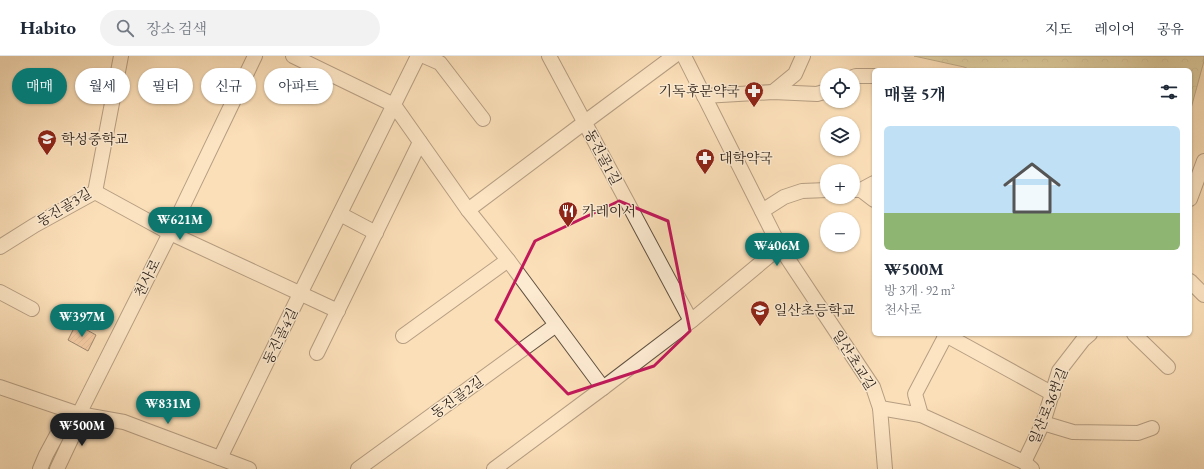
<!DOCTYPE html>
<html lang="ko">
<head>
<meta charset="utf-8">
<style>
  body { margin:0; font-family:"EB Garamond","Noto Serif KR",serif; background:#f2f2f3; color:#1f2937; height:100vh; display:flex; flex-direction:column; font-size:15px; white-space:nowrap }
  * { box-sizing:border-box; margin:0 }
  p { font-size:13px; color:#747a83 }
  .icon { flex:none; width:22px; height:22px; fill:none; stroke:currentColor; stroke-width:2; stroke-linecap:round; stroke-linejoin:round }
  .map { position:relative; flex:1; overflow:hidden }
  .sheet { position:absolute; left:872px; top:12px; width:320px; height:268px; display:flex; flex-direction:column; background:#fff; border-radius:6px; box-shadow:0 1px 3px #0004 }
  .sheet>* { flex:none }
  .top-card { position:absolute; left:12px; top:12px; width:380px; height:36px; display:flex; gap:8px }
  .fabs { position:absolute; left:820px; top:12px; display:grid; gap:8px }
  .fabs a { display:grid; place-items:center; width:40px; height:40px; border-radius:50%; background:#fff; box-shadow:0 1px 3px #0004; font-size:20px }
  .price { position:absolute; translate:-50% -34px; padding:0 9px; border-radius:14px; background:#0f766e; color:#fff; font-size:13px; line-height:26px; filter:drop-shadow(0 1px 2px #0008) }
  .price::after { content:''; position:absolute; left:50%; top:24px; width:12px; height:9px; margin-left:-6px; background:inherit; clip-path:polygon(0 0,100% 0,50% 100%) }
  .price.active { background:#222; color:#fff }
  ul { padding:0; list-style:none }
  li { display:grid; align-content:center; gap:8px; height:212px; padding:0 12px }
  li+li { border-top:1px solid #e0e1e3 }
  li span { display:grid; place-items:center; height:124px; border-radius:6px; color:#555 }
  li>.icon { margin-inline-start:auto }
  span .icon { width:72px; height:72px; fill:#fffc; stroke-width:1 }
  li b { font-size:17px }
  h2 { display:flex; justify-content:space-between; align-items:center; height:48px; padding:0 12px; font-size:17px }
  .tag { padding:0 14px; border-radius:18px; background:#fff; box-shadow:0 1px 3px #0004; font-size:14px; line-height:36px }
  .tag.active { background:#0f766e; color:#fff }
  header { display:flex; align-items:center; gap:24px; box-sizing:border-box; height:56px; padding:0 20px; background:#fff; border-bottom:1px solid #e0e1e3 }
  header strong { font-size:19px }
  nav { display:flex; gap:22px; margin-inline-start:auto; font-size:14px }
  .search { width:280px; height:36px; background:#f2f2f3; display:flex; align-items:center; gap:10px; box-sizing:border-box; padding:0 14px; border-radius:22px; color:#747a83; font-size:15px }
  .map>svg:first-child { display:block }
</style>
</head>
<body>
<header>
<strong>Habito</strong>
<div class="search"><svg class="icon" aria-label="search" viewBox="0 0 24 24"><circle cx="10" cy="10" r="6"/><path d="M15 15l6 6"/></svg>장소 검색</div>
<nav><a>지도</a><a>레이어</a><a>공유</a></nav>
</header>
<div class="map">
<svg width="1204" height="413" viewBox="0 0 1204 413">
  <defs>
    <pattern id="forest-crowns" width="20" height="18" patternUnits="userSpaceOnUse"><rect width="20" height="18" fill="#c1c18d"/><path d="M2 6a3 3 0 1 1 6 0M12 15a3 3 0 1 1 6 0" fill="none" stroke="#a6a679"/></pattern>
    <pattern id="building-hatch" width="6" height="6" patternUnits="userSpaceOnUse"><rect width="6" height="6" fill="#ebb38a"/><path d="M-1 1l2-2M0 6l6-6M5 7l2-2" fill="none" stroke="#ca9a76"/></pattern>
  </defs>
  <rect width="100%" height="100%" fill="#fbdfb8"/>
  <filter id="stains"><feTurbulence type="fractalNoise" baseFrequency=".005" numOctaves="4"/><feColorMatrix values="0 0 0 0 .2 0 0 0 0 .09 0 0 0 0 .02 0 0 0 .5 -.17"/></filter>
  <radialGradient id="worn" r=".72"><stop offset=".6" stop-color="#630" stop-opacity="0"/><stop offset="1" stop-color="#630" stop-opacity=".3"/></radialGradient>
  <polygon fill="url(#forest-crowns)" stroke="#787253" points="914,0 1204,0 1204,5 1190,56 1190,14 971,14 964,11"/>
  <polygon fill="url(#building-hatch)" stroke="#2e2219" points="76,268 96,279 88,295 68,284"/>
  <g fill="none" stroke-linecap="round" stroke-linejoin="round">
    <defs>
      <g id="minor">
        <polyline points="293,0 394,49 468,154 508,204 603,332"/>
        <polyline points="424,0 440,7 483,63"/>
        <polyline points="549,0 691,265"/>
        <polyline points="684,0 780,191 873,331 880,352 885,413"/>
        <polyline points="853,21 856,20 874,20"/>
        <polyline points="773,36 795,18 803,0"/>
        <polyline points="704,40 773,36 817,38 827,35"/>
        <polyline points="853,134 861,134 874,127"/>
        <polyline points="861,134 874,144"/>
        <polyline points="95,136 170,177 338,255"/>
        <polyline points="1190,143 1204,105"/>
        <polyline points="468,154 585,66 674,0"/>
        <polyline points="762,155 784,141 802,135 827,134"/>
        <polyline points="340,158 376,177"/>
        <polyline points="0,191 35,169 95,136 121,0"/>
        <polyline points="1190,225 1204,239"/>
        <polyline points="0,236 32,253"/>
        <polyline points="944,278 1053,338"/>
        <polyline points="1134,278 1168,311"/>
        <polyline points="403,280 508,204"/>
        <polyline points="317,297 420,86"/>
        <polyline points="0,331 79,358 124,366 249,413"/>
        <polyline points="880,352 921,359 1024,406 1032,413"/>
        <polyline points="921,359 915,338 946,279"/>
        <polyline points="1043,367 1073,376 1138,377 1152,372"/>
        <polyline points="220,402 300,238 418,0"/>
        <polyline points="1024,406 1043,367 1059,315 1083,284 1090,278"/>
        <polyline points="40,413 46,399 60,373 79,358"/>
        <polyline points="57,413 74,377 79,358 170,177 255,0"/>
        <polyline points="358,413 556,269"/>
        <polyline points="494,413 603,332 691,265 780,191"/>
      </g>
    </defs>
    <use href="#minor" stroke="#615141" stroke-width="16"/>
    <use href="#minor" stroke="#fcead1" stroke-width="14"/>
  </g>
  <path d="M0 0H1204V413H0ZM619 145 668 165 690 275 654 310 568 338 496 264 535 185Z" fill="#fbdfb8" fill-opacity=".55" fill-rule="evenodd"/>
  <path fill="none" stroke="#c2185b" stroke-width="3" stroke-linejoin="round" d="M619 145 668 165 690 275 654 310 568 338 496 264 535 185Z"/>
  <defs>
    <symbol id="pharmacy-pin" viewBox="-11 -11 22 30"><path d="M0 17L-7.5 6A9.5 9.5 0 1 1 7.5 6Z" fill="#8f2418" stroke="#fcead1"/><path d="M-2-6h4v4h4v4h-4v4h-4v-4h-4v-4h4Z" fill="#fff"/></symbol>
    <symbol id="school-pin" viewBox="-11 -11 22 30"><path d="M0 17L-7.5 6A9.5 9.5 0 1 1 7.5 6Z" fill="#8f2418" stroke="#fcead1"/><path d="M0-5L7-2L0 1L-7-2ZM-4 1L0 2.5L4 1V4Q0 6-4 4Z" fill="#fff"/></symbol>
    <symbol id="restaurant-pin" viewBox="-11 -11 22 30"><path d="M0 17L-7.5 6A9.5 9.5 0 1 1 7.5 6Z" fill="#8f2418" stroke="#fcead1"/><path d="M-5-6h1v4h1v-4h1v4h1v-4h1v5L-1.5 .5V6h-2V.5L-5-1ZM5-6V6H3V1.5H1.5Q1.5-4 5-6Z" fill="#fff"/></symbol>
  </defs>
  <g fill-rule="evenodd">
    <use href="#pharmacy-pin" x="743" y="24" width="22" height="30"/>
    <use href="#school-pin" x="36" y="72" width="22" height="30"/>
    <use href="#pharmacy-pin" x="694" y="91" width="22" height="30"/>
    <use href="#restaurant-pin" x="557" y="144" width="22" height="30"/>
    <use href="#school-pin" x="749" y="243" width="22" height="30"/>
  </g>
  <g text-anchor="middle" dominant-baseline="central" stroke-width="3" stroke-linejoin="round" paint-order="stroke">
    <g font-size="14" fill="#2e2219" stroke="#fcead1" text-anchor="start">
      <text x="740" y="35" text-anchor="end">기독후문약국</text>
      <text x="61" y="83">학성중학교</text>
      <text x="719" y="102">대학약국</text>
      <text x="582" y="155">카레이서</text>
      <text x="774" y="254">일산초등학교</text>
    </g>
    <g font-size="14" fill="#2e2219" stroke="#fcead1">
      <text transform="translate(603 101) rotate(62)">동진골1길</text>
      <text transform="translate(64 151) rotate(-31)">동진골3길</text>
      <text transform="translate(147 222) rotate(-63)">천사로</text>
      <text transform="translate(280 280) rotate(-64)">동진골4길</text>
      <text transform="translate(854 304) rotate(58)">일산초교길</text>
      <text transform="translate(457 341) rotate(-36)">동진골2길</text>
      <text transform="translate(1048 350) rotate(-68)">일산로36번길</text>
    </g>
  </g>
  <rect width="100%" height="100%" filter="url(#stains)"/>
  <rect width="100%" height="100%" fill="url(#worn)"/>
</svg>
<div class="fabs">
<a><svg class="icon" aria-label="locate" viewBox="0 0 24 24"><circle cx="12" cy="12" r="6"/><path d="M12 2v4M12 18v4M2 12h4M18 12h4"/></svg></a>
<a><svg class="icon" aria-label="layers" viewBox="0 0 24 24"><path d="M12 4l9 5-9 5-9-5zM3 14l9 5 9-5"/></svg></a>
<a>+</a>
<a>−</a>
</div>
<b class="price" style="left:180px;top:185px">₩621M</b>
<b class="price" style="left:777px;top:211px">₩406M</b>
<b class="price" style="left:82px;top:282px">₩397M</b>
<b class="price" style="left:168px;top:369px">₩831M</b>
<b class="price active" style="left:82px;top:391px">₩500M</b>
<div class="top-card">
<a class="tag active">매매</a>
<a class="tag">월세</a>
<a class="tag">필터</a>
<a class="tag">신규</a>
<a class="tag">아파트</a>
</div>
<section class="sheet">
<h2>매물 5개<svg class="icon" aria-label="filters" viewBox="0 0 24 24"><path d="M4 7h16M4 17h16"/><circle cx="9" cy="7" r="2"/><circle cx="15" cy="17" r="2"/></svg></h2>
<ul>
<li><span style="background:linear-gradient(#bfe0f5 70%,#8fb573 0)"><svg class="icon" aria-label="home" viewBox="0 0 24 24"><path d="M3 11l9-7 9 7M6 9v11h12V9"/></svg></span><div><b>₩500M</b><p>방 3개 · 92 m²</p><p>천사로</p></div></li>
</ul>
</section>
</div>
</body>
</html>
